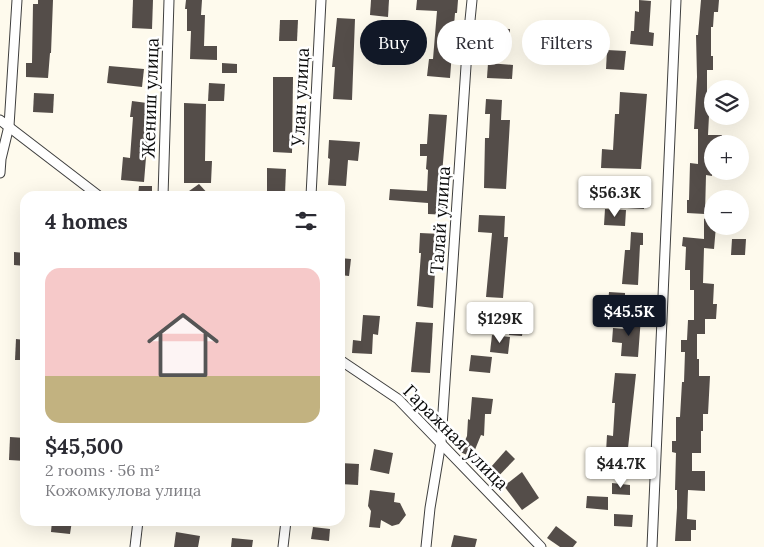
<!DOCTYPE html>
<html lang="en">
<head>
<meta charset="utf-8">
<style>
  body { margin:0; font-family:Lora,serif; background:#f2f2f3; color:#2b2b33; height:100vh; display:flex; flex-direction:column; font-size:19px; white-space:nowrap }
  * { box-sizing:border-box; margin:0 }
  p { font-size:16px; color:#7c7c81 }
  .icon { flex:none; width:28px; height:28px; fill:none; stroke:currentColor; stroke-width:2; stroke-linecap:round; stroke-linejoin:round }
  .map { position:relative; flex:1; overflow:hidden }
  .details { position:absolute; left:20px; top:191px; width:325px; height:335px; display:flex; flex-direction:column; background:#fff; border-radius:15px; box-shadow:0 5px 20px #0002 }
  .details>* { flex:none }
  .top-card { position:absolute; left:360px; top:20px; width:329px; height:45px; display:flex; gap:10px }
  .tools { position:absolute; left:704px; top:80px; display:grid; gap:10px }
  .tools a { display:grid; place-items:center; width:45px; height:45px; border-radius:50%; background:#fff; box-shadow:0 5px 20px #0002; font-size:25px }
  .price { position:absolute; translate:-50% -42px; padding:0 11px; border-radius:5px; background:#fff; color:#222; font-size:16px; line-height:32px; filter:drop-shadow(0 1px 2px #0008) }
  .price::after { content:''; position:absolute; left:50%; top:30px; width:15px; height:11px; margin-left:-8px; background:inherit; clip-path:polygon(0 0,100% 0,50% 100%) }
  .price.current { background:#111827; color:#fff }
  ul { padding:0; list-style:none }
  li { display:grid; align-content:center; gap:10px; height:265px; padding:0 25px }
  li+li { border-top:1px solid #e1e1e2 }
  li span { display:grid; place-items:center; height:155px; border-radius:15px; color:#555 }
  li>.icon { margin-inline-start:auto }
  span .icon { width:90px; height:90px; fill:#fffc; stroke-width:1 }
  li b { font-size:21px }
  h2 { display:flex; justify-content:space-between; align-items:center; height:60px; padding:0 25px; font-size:21px }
  .pill { padding:0 18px; border-radius:22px; background:#fff; box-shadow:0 5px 20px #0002; font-size:18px; line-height:45px }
  .pill.current { background:#111827; color:#fff }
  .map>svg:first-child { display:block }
</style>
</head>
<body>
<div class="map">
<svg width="764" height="547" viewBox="0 0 764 547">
  <rect width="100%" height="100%" fill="#fefaed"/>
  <g fill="#544d49">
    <polygon points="38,0 53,0 51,53 50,53 48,78 26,77 26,63 32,63 33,4 38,4"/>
    <polygon points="133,0 153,0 152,29 132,28"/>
    <polygon points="186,0 202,0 201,15 205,15 204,46 217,46 217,60 190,59 191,31 187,31 187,9 185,9"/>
    <polygon points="371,0 389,0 388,17 370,15"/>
    <polygon points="417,0 458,0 457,13 455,13 450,78 427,76 429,59 433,59 437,11 416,10"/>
    <polygon points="639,0 651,1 649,32 654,33 653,46 630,44 631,31 634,31 635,11 639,12"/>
    <polygon points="701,0 719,0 718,12 714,12 713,27 711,27 711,56 713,56 713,70 707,70 707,96 710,96 708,135 722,135 722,144 712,144 712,176 706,175 705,214 687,213 687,200 689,200 690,163 698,164 698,129 694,129 697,77 696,35 698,35"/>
    <polygon points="337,18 355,19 352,100 333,99 335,67 332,67"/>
    <polygon points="280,20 298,20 297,41 279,41"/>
    <polygon points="487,28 510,29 510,45 486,44"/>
    <polygon points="607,50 626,51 624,70 606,69"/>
    <polygon points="222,63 237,64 237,73 222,73"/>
    <polygon points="488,63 513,65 512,79 487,78"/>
    <polygon points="109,66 144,69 142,87 107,83"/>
    <polygon points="273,77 293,77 292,153 273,152"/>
    <polygon points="209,83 225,84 224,101 208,101"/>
    <polygon points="620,92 647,94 641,169 601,168 602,149 613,150 615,114 619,114"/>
    <polygon points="34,93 54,94 53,113 33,112"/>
    <polygon points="486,99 502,100 501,120 510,120 506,189 484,188 485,138 489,138 490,114 485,114"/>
    <polygon points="132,101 147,103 144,132 148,133 144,182 121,180 123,157 130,158 133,117 130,117"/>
    <polygon points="184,103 206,104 205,161 212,161 211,183 184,183"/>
    <polygon points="429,114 447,115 442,174 447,175 445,202 448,202 448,215 428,214 428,203 389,200 390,189 427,191 428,170 426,169 427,156 420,156 420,144 427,144"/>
    <polygon points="329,140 360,142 358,161 348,160 346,186 328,185 330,159 328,158"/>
    <polygon points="267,168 286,169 285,194 267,193"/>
    <polygon points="199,184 210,196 182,196"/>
    <polygon points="139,186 152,186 152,196 138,196"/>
    <polygon points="628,195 644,196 644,209 627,208"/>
    <polygon points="605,209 626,210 625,226 604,225"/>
    <polygon points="712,214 712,226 716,226 714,249 704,248 703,283 714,284 713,304 717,304 716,319 705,319 705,334 697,334 697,359 699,359 699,376 710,376 708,414 703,414 703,431 701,431 701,453 692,453 692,471 705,471 705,491 688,490 687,519 696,520 696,530 691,530 691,541 675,541 677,508 677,490 675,490 676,453 672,452 672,441 676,441 676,417 680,417 682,382 684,382 685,352 681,352 681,340 687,340 688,320 694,320 694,290 690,290 690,270 685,270 686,247 682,246 683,237 704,239 704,219"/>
    <polygon points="479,215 505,216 504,237 508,237 503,298 486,297 492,233 478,232"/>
    <polygon points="631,232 643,233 643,245 640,245 638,285 622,284 625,250 630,250"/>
    <polygon points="420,233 441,234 440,254 436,254 433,308 417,306 421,253 419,253"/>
    <polygon points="732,239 746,239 745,255 731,255"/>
    <polygon points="14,252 25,253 25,266 14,265"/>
    <polygon points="340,258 351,259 349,276 340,275"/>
    <polygon points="609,292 625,293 625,305 608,304"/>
    <polygon points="363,315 380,316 378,335 373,334 372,354 352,353 353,340 361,341"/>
    <polygon points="626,316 641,317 638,357 621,356 622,343 612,342 613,328 625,329"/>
    <polygon points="416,322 433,323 430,373 411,372"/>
    <polygon points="511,322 524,323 522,336 509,335"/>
    <polygon points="492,335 510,337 508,354 490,352"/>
    <polygon points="16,339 25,340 25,360 15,360"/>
    <polygon points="471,355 492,357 490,373 469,371"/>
    <polygon points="615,373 636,374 628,448 614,447 613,469 588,468 589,451 606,452 607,435 613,436 615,403 612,403"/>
    <polygon points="472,397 493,399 491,414 485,414 484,436 481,435 472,457 460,452 467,436 468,419 470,420"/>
    <polygon points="10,437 25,438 25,461 9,460"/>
    <polygon points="374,449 393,453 389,474 370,470"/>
    <polygon points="506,450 515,459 491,484 483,476"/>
    <polygon points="340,463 359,464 358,485 340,484"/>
    <polygon points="522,472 539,498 522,510 504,486"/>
    <polygon points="612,483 630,485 630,495 612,494"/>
    <polygon points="370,490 395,493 394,502 400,503 406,515 399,524 392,526 381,520 380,528 369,527 371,511 368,506"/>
    <polygon points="587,496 608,497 608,510 586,508"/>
    <polygon points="614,514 633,515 632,527 614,526"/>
    <polygon points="52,521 72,521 70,534 51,532"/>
    <polygon points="556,526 577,542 573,547 560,547 547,538"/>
    <polygon points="313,527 330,529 329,541 311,539"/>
    <polygon points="176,532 200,536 198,547 174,547"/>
    <polygon points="454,535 477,539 475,547 451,547"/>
    <polygon points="232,538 253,540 252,547 231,547"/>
  </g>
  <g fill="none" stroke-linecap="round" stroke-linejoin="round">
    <defs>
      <g id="street">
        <polyline points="0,120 99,196"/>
        <polyline points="0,173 1,159 9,126 17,0"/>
        <polyline points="163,196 169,0"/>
        <polyline points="311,196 321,0"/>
        <polyline points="340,360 398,399 541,547"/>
        <polyline points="135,547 138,521"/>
        <polyline points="283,547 286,521"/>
        <polyline points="426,547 430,508 441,442 467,51 472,0"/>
        <polyline points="652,547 676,0"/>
      </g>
    </defs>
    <use href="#street" stroke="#3f3f3f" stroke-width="11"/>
    <use href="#street" stroke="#fff" stroke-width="9"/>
  </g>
  <g text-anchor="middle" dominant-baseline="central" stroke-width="5" stroke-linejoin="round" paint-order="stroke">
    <g font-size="18" fill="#0c0c0c" stroke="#fff">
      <text transform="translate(300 97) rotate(-87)">Улан улица</text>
      <text transform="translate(150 98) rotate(-88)">Жениш улица</text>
      <text transform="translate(440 220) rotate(-86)">Талай улица</text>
      <text transform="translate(456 437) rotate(45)">Гаражная улица</text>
    </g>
  </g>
</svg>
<div class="tools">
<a><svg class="icon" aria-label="layers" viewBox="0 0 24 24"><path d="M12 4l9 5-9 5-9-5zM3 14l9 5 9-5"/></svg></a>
<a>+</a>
<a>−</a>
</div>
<b class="price" style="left:615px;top:218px">$56.3K</b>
<b class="price current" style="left:629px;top:337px">$45.5K</b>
<b class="price" style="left:500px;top:344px">$129K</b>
<b class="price" style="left:621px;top:489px">$44.7K</b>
<div class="top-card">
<a class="pill current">Buy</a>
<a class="pill">Rent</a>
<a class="pill">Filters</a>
</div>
<section class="details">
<h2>4 homes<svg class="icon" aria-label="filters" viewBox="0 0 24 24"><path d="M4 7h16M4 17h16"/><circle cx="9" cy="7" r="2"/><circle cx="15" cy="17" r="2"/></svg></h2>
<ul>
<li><span style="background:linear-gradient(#f6c9c9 70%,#c2b280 0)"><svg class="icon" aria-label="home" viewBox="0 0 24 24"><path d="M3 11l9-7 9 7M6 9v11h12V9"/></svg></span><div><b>$45,500</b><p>2 rooms · 56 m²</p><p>Кожомкулова улица</p></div></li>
</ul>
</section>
</div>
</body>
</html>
